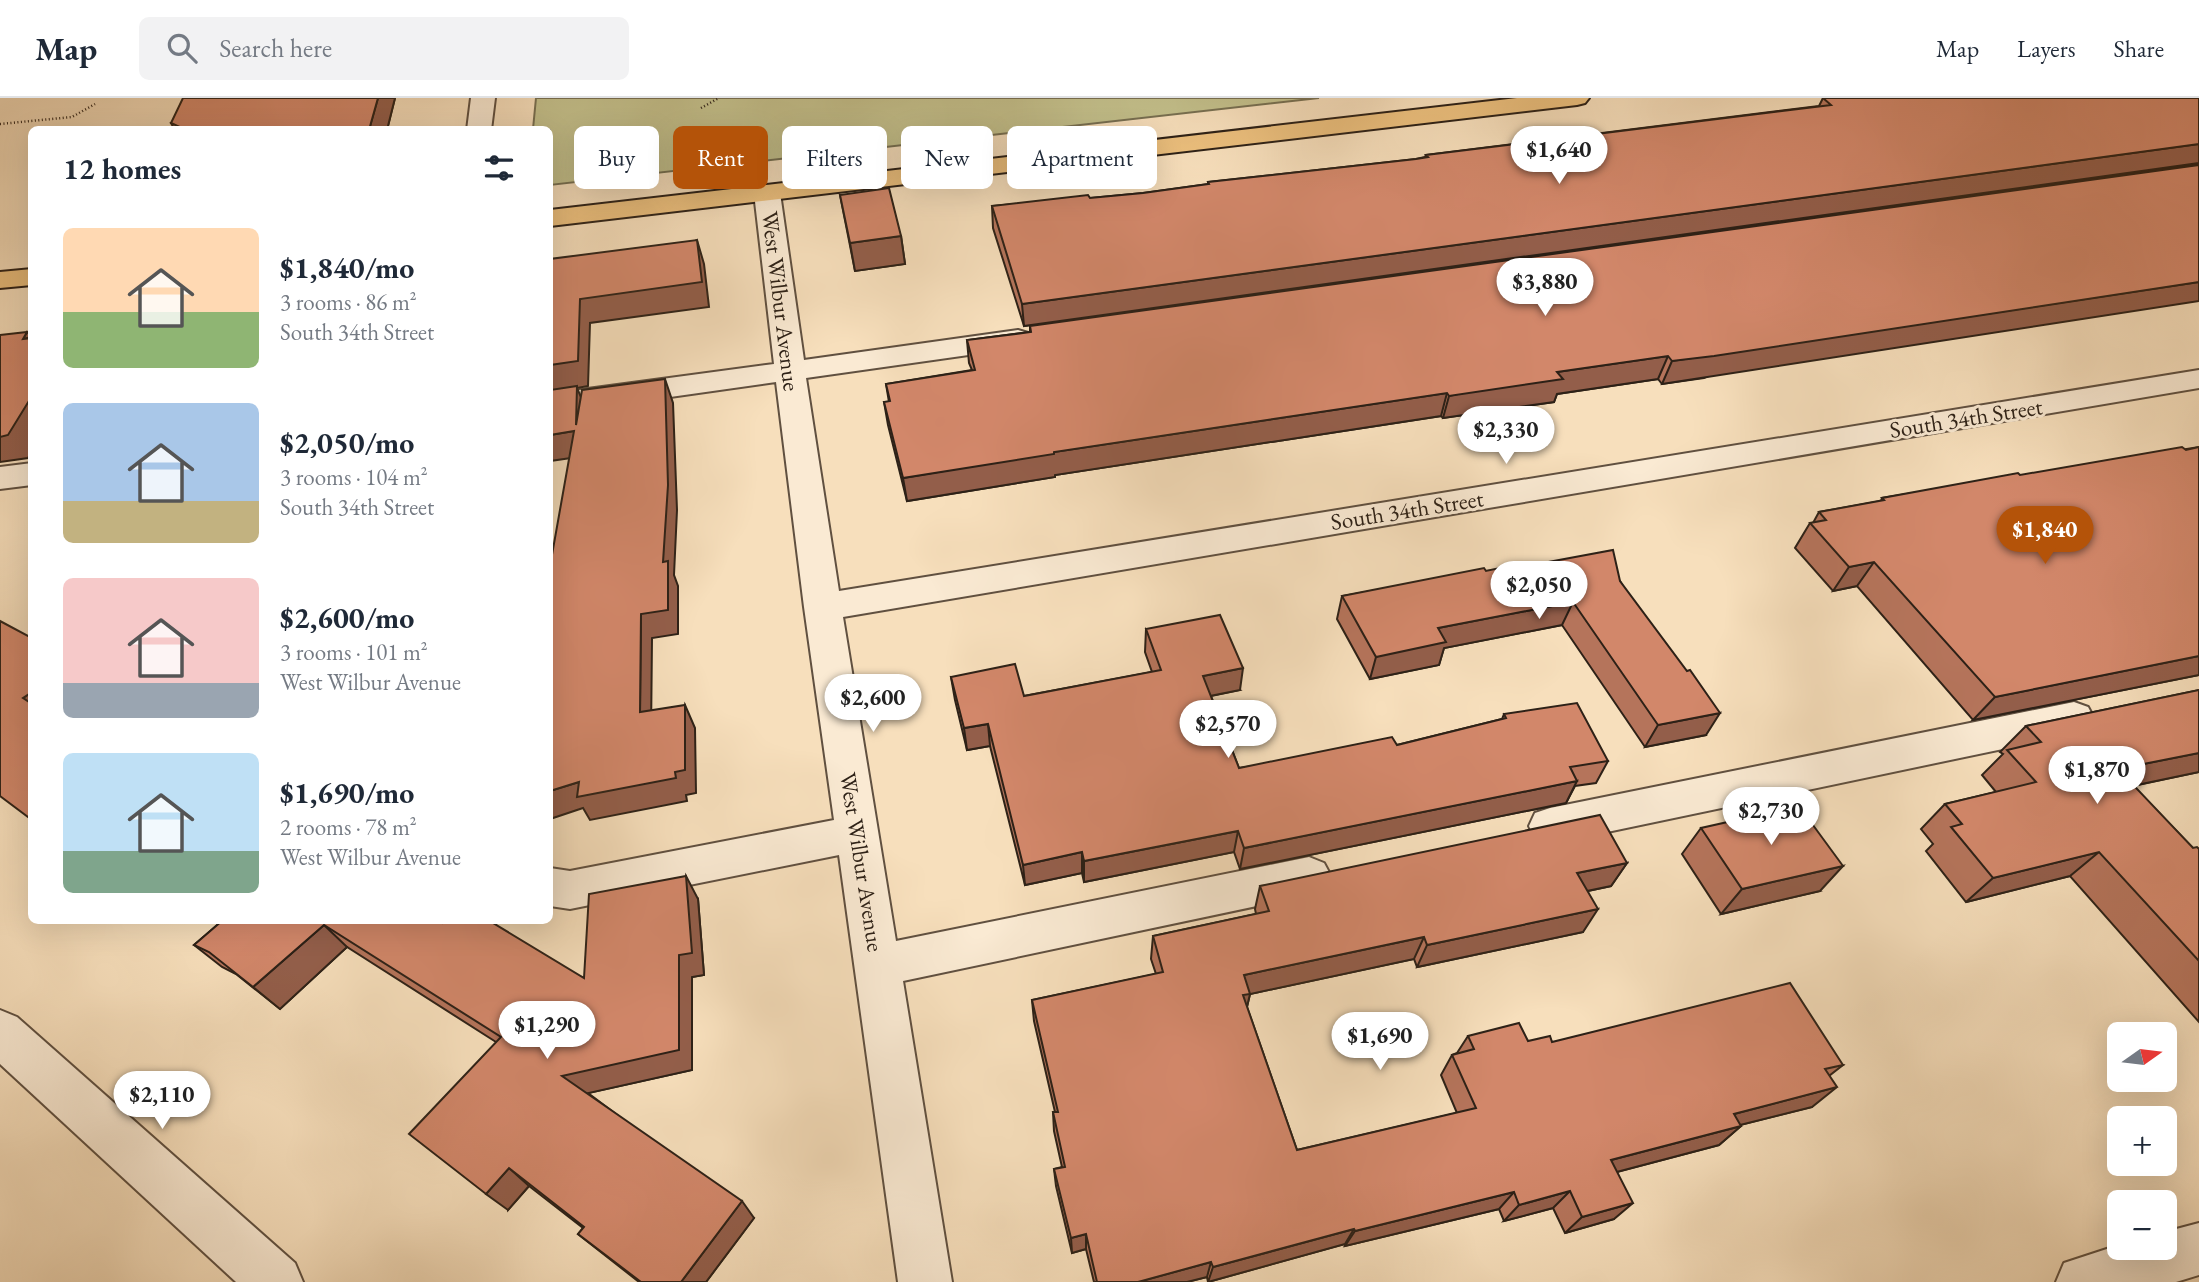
<!DOCTYPE html>
<html lang="en">
<head>
<meta charset="utf-8">
<style>
  body { margin:0; font-family:"EB Garamond",serif; background:#f2f2f3; color:#1f2937; height:100vh; display:flex; flex-direction:column; font-size:26px; white-space:nowrap }
  * { box-sizing:border-box; margin:0 }
  p { font-size:23px; color:#747a83 }
  .icon { flex:none; width:38px; height:38px; fill:none; stroke:currentColor; stroke-width:2; stroke-linecap:round; stroke-linejoin:round }
  .map { position:relative; flex:1; overflow:hidden }
  .side { position:absolute; left:28px; top:28px; width:525px; height:798px; display:flex; flex-direction:column; background:#fff; border-radius:10px; box-shadow:0 7px 28px #0002 }
  .side>* { flex:none }
  .guide { position:absolute; left:574px; top:28px; width:665px; height:63px; display:flex; gap:14px }
  .needle { width:46px; rotate:76deg }
  .tools { position:absolute; left:2107px; top:924px; display:grid; gap:14px }
  .tools a { display:grid; place-items:center; width:70px; height:70px; border-radius:10px; background:#fff; box-shadow:0 7px 28px #0002; font-size:35px }
  .price { position:absolute; translate:-50% -60px; padding:0 16px; border-radius:24px; background:#fff; color:#222; font-size:23px; line-height:46px; filter:drop-shadow(0 2px 4px #0008) }
  .price::after { content:''; position:absolute; left:50%; top:42px; width:21px; height:16px; margin-left:-10px; background:inherit; clip-path:polygon(0 0,100% 0,50% 100%) }
  .price.selected { background:#b45309; color:#fff }
  ul { padding:0; list-style:none }
  li { display:flex; align-items:center; gap:21px; height:175px; padding:0 35px }
  li span { display:grid; place-items:center; flex:none; width:196px; height:140px; border-radius:10px; color:#555 }
  li>.icon { margin-inline-start:auto }
  span .icon { width:84px; height:84px; fill:#fffc; stroke-width:1 }
  li b { font-size:30px }
  h2 { display:flex; justify-content:space-between; align-items:center; height:84px; padding:0 35px; font-size:30px }
  .chip { padding:0 24px; border-radius:10px; background:#fff; box-shadow:0 7px 28px #0002; font-size:24px; line-height:63px }
  .chip.selected { background:#b45309; color:#fff }
  header { display:flex; align-items:center; gap:42px; box-sizing:border-box; height:98px; padding:0 35px; background:#fff; border-bottom:2px solid #e0e1e3 }
  header strong { font-size:33px }
  nav { display:flex; gap:38px; margin-inline-start:auto; font-size:24px }
  .search { width:490px; height:63px; background:#f2f2f3; display:flex; align-items:center; gap:18px; box-sizing:border-box; padding:0 24px; border-radius:10px; color:#747a83; font-size:26px }
  .map>svg:first-child { display:block }
</style>
</head>
<body>
<header>
<strong>Map</strong>
<div class="search"><svg class="icon" aria-label="search" viewBox="0 0 24 24"><circle cx="10" cy="10" r="6"/><path d="M15 15l6 6"/></svg>Search here</div>
<nav><a>Map</a><a>Layers</a><a>Share</a></nav>
</header>
<div class="map">
<svg width="2199" height="1184" viewBox="0 0 2199 1184">
  <rect width="100%" height="100%" fill="#f7dfbc"/>
  <filter id="stains"><feTurbulence type="fractalNoise" baseFrequency=".00286" numOctaves="4"/><feColorMatrix values="0 0 0 0 .2 0 0 0 0 .09 0 0 0 0 .02 0 0 0 .5 -.17"/></filter>
  <radialGradient id="worn" r=".72"><stop offset=".6" stop-color="#630" stop-opacity="0"/><stop offset="1" stop-color="#630" stop-opacity=".3"/></radialGradient>
  <polygon fill="#c3c08c" stroke="#787052" stroke-width="2" points="536,0 1319,0 550,87 550,32 533,31"/>
  <g fill="none" stroke-linecap="round" stroke-linejoin="round">
    <defs>
      <g id="minor">
        <polygon points="471,0 495,0 491,32 467,32"/>
        <polygon points="767,87 776,90 780,95 804,262 1018,232 1028,235 1033,241 1028,247 1018,250 806,280 839,493 2199,272 2199,290 843,519 896,843 1309,759 1324,765 1331,778 1324,791 1309,797 903,883 952,1184 898,1184 839,757 570,811 550,808 550,770 570,773 834,722 804,509 776,284 550,316 550,296 774,266 754,95 758,90"/>
        <polygon points="32,365 32,387 0,391 0,369"/>
        <polygon points="2074,604 2088,609 2094,620 2088,631 2074,636 1550,746 1535,741 1529,728 1535,715 1550,710"/>
        <polygon points="0,912 17,919 295,1165 303,1184 236,1184 0,966"/>
        <polygon points="2199,1125 2199,1177 2176,1184 2056,1184 2064,1165 2119,1147 2119,1150 2165,1150 2165,1134"/>
      </g>
      <g id="major">
        <polygon points="1517,0 1589,0 1585,5 1577,7 550,128 550,112"/>
        <polygon points="32,171 32,187 0,190 0,174"/>
      </g>
    </defs>
    <use href="#minor" stroke="#605040" stroke-width="4"/>
    <use href="#major" stroke="#2d2117" stroke-width="4"/>
    <g stroke="#2d2117" stroke-width="2.5" stroke-dasharray="1 2.5" stroke-linecap="butt">
      <polyline points="701,10 719,0"/>
      <polyline points="0,26 72,19 95,6"/>
    </g>
    <use href="#minor" fill="#faead3" fill-rule="evenodd"/>
    <use href="#major" fill="#ecc07e" fill-rule="evenodd"/>
  </g>
  <g fill="#b5745b" stroke="#2d2117" stroke-width="2">
    <polygon points="395,0 387,32 175,32 171,25"/>
    <polygon points="1823,0 2199,0 2199,66 1024,228 993,130 992,108 1090,100 1143,95 1208,86 1208,84 1416,61 1425,59 1426,57 1819,8"/>
    <polygon points="2199,67 1704,280 1662,286 1658,281 1557,296 1554,304 1443,320 1441,318 1055,377 1055,379 907,403 888,327 884,304 889,304 886,286 972,272 969,265 967,242 1030,234 1030,228"/>
    <polygon points="840,97 901,138 905,166 855,173"/>
    <polygon points="2199,349 2199,577 1973,622 1857,488 1833,493 1795,450 1810,425 1813,425 1819,414 1881,403 1882,400"/>
    <polygon points="1511,471 1620,483 1706,637 1645,649 1562,527 1444,550 1439,567 1370,581 1337,521 1342,498 1486,473"/>
    <polygon points="1146,531 1240,592 1211,598 1239,670 1397,647 1502,621 1504,616 1608,663 1596,685 1575,688 1566,705 1240,771 1234,754 1084,784 1082,775 1025,787 990,648 967,652 955,602 951,579 1024,598 1152,574 1145,554"/>
    <polygon points="2199,592 2199,674 2133,688 2193,750 2199,751 2199,924 2070,778 1966,804 1926,753 1933,746 1921,731 1945,706 1996,694 1982,677 2003,656 2000,654 2026,628"/>
    <polygon points="1701,730 1820,793 1721,816 1682,756"/>
    <polygon points="1627,765 1611,788 1588,793 1583,834 1417,869 1414,861 1250,896 1247,909 1297,1052 1457,1015 1441,977 1452,957 1457,955 1468,938 1528,943 1552,944 1843,967 1829,978 1812,1009 1740,1027 1741,1028 1719,1047 1617,1074 1614,1121 1565,1135 1553,1110 1504,1123 1499,1111 1345,1148 1345,1146 1208,1184 1207,1179 1187,1184 1094,1184 1086,1151 1072,1155 1056,1088 1054,1071 1062,1069 1054,1033 1053,1014 1055,1014 1034,923 1032,902 1156,876 1151,861 1153,838 1256,816 1255,811 1260,788"/>
    <polygon points="698,801 704,877 692,879 692,972 588,995 754,1120 706,1184 639,1184 578,1136 583,1130 529,1088 508,1112 496,944 347,849 280,911 236,876 222,869 194,847 223,822 442,825 584,880"/>
  </g>
  <g fill="#935e4a" stroke="#2d2117" stroke-width="2">
    <polygon points="378,0 395,0 387,32 369,32"/>
    <polygon points="2199,46 2199,65 1024,228 1022,206"/>
    <polygon points="901,138 905,166 855,173 850,145"/>
    <polygon points="697,142 704,166 709,209 590,225 588,288 577,290 587,313 586,352 550,293 550,267 580,201"/>
    <polygon points="2199,184 2199,203 1662,286 1672,263"/>
    <polygon points="27,234 32,239 23,241"/>
    <polygon points="1668,258 1658,281 1557,296 1554,304 1443,320 1449,298 1557,274"/>
    <polygon points="665,281 673,305 677,412 674,477 678,488 678,536 652,540 651,638 640,614 641,516 663,464"/>
    <polygon points="1447,295 1441,318 1055,377 1055,379 907,403 903,380 1054,354"/>
    <polygon points="32,298 32,353 28,360 0,364 0,339"/>
    <polygon points="574,333 585,358 550,363 550,337"/>
    <polygon points="1874,464 1857,488 1833,493 1849,469"/>
    <polygon points="1573,504 1562,527 1444,550 1439,567 1370,581 1376,559 1438,530"/>
    <polygon points="2199,558 2199,577 1973,622 1995,599"/>
    <polygon points="1243,570 1240,592 1200,600 1203,578"/>
    <polygon points="32,594 32,608 23,600"/>
    <polygon points="685,607 695,630 696,695 686,697 687,703 590,722 583,710 550,721 550,693 579,684 675,674"/>
    <polygon points="1720,615 1706,637 1645,649 1658,627"/>
    <polygon points="988,626 990,648 967,652 964,630"/>
    <polygon points="2199,655 2199,674 2089,697 2118,671"/>
    <polygon points="1577,683 1566,705 1240,771 1244,750"/>
    <polygon points="1238,733 1234,754 1084,784 1084,763"/>
    <polygon points="1082,754 1082,775 1025,787 1023,767"/>
    <polygon points="2099,754 2070,778 1966,804 1993,780"/>
    <polygon points="1627,765 1611,788 1563,798 1577,775"/>
    <polygon points="1843,768 1820,793 1721,816 1742,791"/>
    <polygon points="686,778 698,801 704,877 692,879 692,972 580,997 562,978 679,857"/>
    <polygon points="1598,811 1583,834 1417,869 1427,847"/>
    <polygon points="324,827 347,849 280,911 253,889"/>
    <polygon points="1424,839 1414,861 1250,896 1245,917 1239,918 1244,877"/>
    <polygon points="1837,989 1812,1009 1712,1034 1734,1016"/>
    <polygon points="1741,1028 1719,1047 1594,1080 1611,1062"/>
    <polygon points="509,1070 529,1088 508,1112 486,1096"/>
    <polygon points="1570,1093 1553,1110 1504,1123 1519,1107"/>
    <polygon points="1514,1094 1499,1111 1345,1148 1355,1133"/>
    <polygon points="742,1103 754,1120 706,1184 681,1184"/>
    <polygon points="1633,1105 1614,1121 1565,1135 1582,1119"/>
    <polygon points="1354,1131 1345,1146 1208,1184 1213,1169"/>
    <polygon points="1086,1136 1086,1151 1072,1155 1071,1140"/>
    <polygon points="1211,1164 1207,1179 1187,1184 1138,1184"/>
  </g>
  <g fill="#d2876a" stroke="#2d2117" stroke-width="2">
    <polygon points="183,0 378,0 369,32 186,32 171,25"/>
    <polygon points="1823,0 2199,0 2199,46 1022,206 992,108 1088,97 1090,100 1143,95 1209,86 1208,84 1416,61 1428,59 1426,57 1831,7"/>
    <polygon points="2199,67 2199,184 1714,258 1672,263 1668,258 1557,274 1563,281 1449,298 1447,295 1054,354 1054,356 903,380 884,304 890,303 886,286 975,272 967,242 1031,234 1030,228"/>
    <polygon points="889,90 901,138 850,145 840,97"/>
    <polygon points="697,142 702,184 580,201 578,263 550,267 550,161"/>
    <polygon points="27,234 23,241 32,240 32,298 8,337 0,339 0,237"/>
    <polygon points="665,281 668,387 663,464 668,463 668,512 641,516 640,614 685,607 685,672 675,674 676,680 577,699 579,684 550,693 550,468 574,333 550,337 550,292 577,288 576,327 582,292"/>
    <polygon points="2182,349 2186,352 2199,349 2199,558 1995,599 1874,464 1849,469 1810,425 1826,422 1819,414 1884,402 1882,400 2018,375 2020,377"/>
    <polygon points="1613,452 1620,483 1687,573 1690,572 1720,615 1658,627 1573,504 1438,530 1446,544 1376,559 1342,498 1484,470 1486,473 1509,468 1511,471"/>
    <polygon points="1220,517 1243,570 1203,578 1239,670 1392,639 1397,647 1506,620 1504,616 1577,605 1608,663 1570,669 1577,683 1244,750 1238,733 1084,763 1082,754 1023,767 988,626 964,630 951,579 1015,566 1024,598 1161,572 1146,531"/>
    <polygon points="0,523 32,540 32,594 23,600 32,606 32,722 0,698"/>
    <polygon points="2199,592 2199,655 2118,671 2193,750 2197,749 2199,751 2199,863 2099,754 1993,780 1951,729 1962,726 1945,706 2036,684 2007,652 2041,644 2026,628"/>
    <polygon points="1799,708 1843,768 1742,791 1701,730"/>
    <polygon points="1600,717 1627,765 1577,775 1598,811 1427,847 1424,839 1244,877 1250,896 1243,897 1297,1052 1476,1010 1452,957 1474,951 1468,938 1519,925 1528,943 1550,938 1552,944 1790,885 1843,967 1825,971 1837,989 1734,1016 1741,1028 1611,1062 1633,1105 1582,1119 1570,1093 1519,1107 1514,1094 1355,1133 1354,1131 1213,1169 1211,1164 1138,1184 1097,1184 1086,1136 1071,1140 1054,1071 1065,1069 1053,1014 1058,1014 1032,902 1163,874 1153,838 1269,813 1260,788"/>
    <polygon points="686,778 692,855 679,857 679,952 562,978 742,1103 681,1184 641,1184 578,1136 584,1129 509,1070 486,1096 409,1036 501,939 324,827 253,889 209,854 194,847 223,822 438,822 442,825 445,822 488,822 584,880 589,796"/>
  </g>
  <g text-anchor="middle" dominant-baseline="central" stroke-width="6" stroke-linejoin="round" paint-order="stroke">
    <g font-size="23" fill="#2d2117" stroke="#faead3">
      <text transform="translate(781 203) rotate(83)">West Wilbur Avenue</text>
      <text transform="translate(1966 320) rotate(-9)">South 34th Street</text>
      <text transform="translate(1407 412) rotate(-9)">South 34th Street</text>
      <text transform="translate(862 764) rotate(81)">West Wilbur Avenue</text>
    </g>
  </g>
  <rect width="100%" height="100%" filter="url(#stains)"/>
  <rect width="100%" height="100%" fill="url(#worn)"/>
</svg>
<div class="tools">
<a><svg class="needle" viewBox="-14 -14 28 28"><path d="M0-13l5 13h-10z" fill="#e53935"/><path d="M0 13l5-13h-10z" fill="#747a83"/></svg></a>
<a>+</a>
<a>−</a>
</div>
<b class="price" style="left:1559px;top:88px">$1,640</b>
<b class="price" style="left:1545px;top:220px">$3,880</b>
<b class="price" style="left:1506px;top:368px">$2,330</b>
<b class="price selected" style="left:2045px;top:468px">$1,840</b>
<b class="price" style="left:1539px;top:523px">$2,050</b>
<b class="price" style="left:873px;top:636px">$2,600</b>
<b class="price" style="left:1228px;top:662px">$2,570</b>
<b class="price" style="left:2097px;top:708px">$1,870</b>
<b class="price" style="left:1771px;top:749px">$2,730</b>
<b class="price" style="left:547px;top:963px">$1,290</b>
<b class="price" style="left:1380px;top:974px">$1,690</b>
<b class="price" style="left:162px;top:1033px">$2,110</b>
<div class="guide">
<a class="chip">Buy</a>
<a class="chip selected">Rent</a>
<a class="chip">Filters</a>
<a class="chip">New</a>
<a class="chip">Apartment</a>
</div>
<section class="side">
<h2>12 homes<svg class="icon" aria-label="filters" viewBox="0 0 24 24"><path d="M4 7h16M4 17h16"/><circle cx="9" cy="7" r="2"/><circle cx="15" cy="17" r="2"/></svg></h2>
<ul>
<li><span style="background:linear-gradient(#ffd9b3 60%,#8fb573 0)"><svg class="icon" aria-label="home" viewBox="0 0 24 24"><path d="M3 11l9-7 9 7M6 9v11h12V9"/></svg></span><div><b>$1,840/mo</b><p>3 rooms · 86 m²</p><p>South 34th Street</p></div></li>
<li><span style="background:linear-gradient(#a9c7e8 70%,#c2b280 0)"><svg class="icon" aria-label="home" viewBox="0 0 24 24"><path d="M3 11l9-7 9 7M6 9v11h12V9"/></svg></span><div><b>$2,050/mo</b><p>3 rooms · 104 m²</p><p>South 34th Street</p></div></li>
<li><span style="background:linear-gradient(#f6c9c9 75%,#9aa5b1 0)"><svg class="icon" aria-label="home" viewBox="0 0 24 24"><path d="M3 11l9-7 9 7M6 9v11h12V9"/></svg></span><div><b>$2,600/mo</b><p>3 rooms · 101 m²</p><p>West Wilbur Avenue</p></div></li>
<li><span style="background:linear-gradient(#bfe0f5 70%,#7fa58c 0)"><svg class="icon" aria-label="home" viewBox="0 0 24 24"><path d="M3 11l9-7 9 7M6 9v11h12V9"/></svg></span><div><b>$1,690/mo</b><p>2 rooms · 78 m²</p><p>West Wilbur Avenue</p></div></li>
</ul>
</section>
</div>
</body>
</html>
